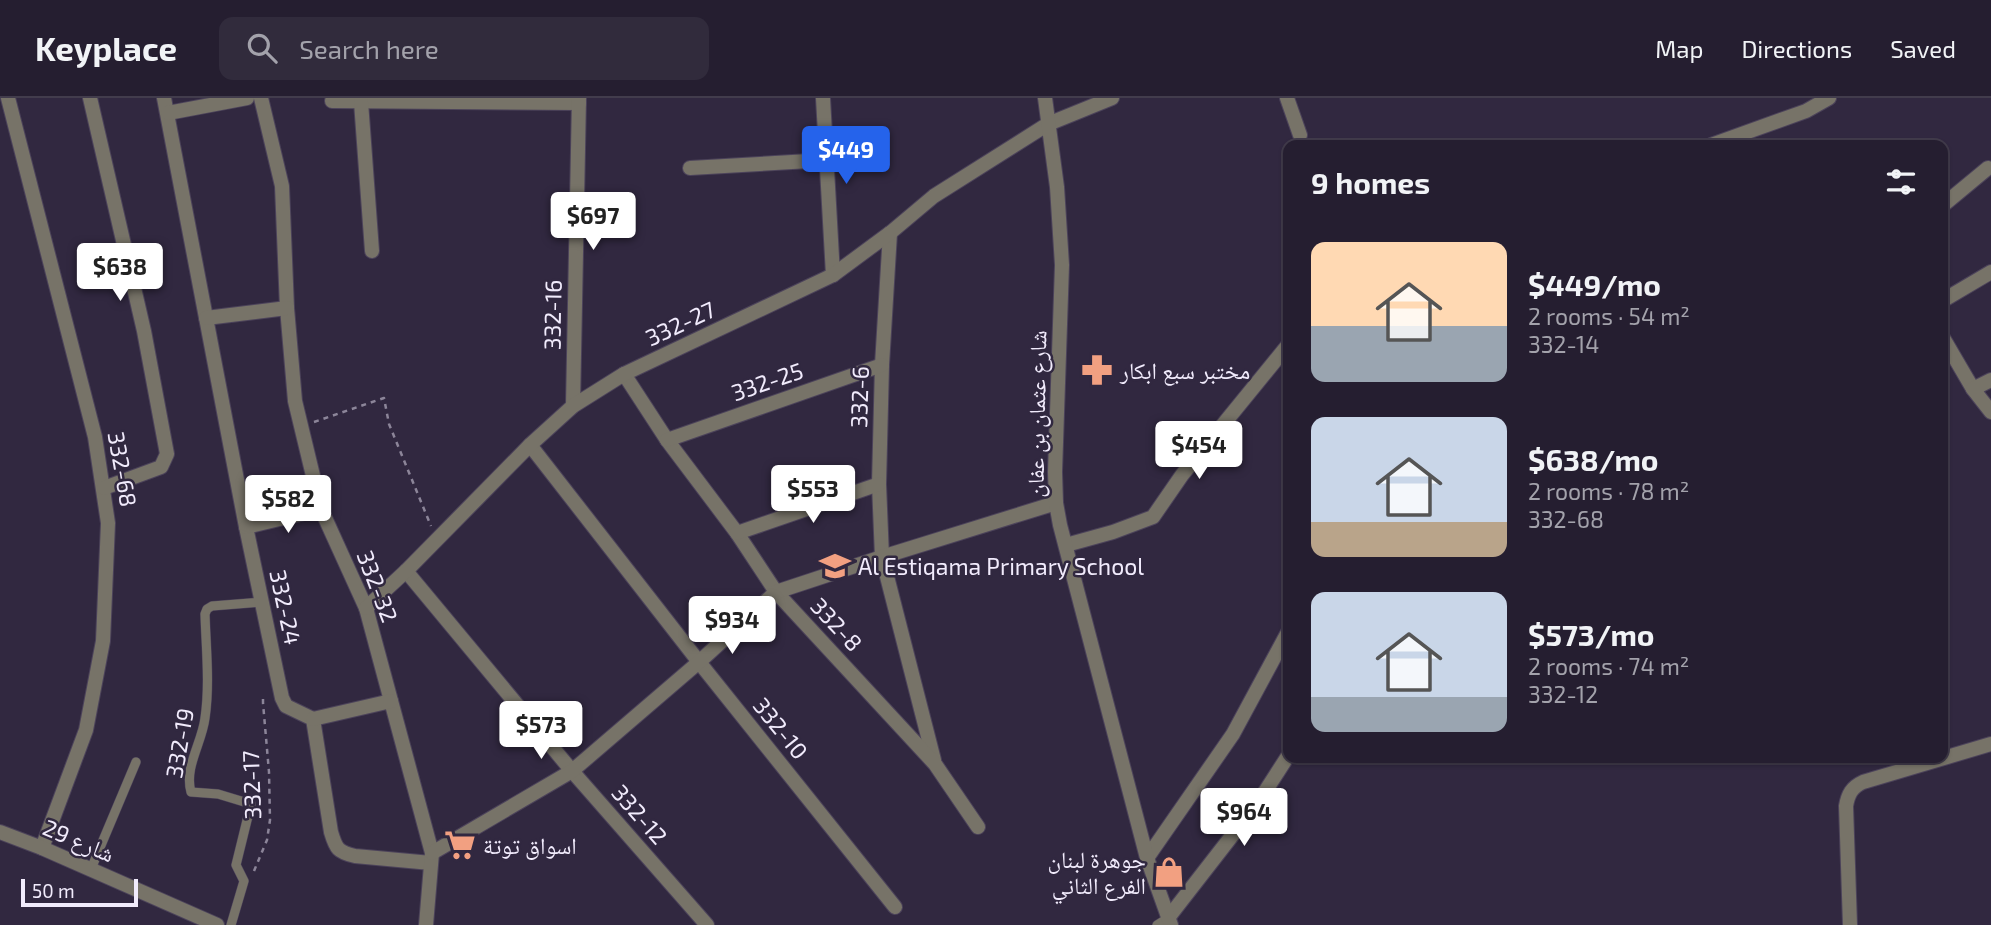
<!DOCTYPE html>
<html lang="en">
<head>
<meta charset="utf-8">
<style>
  body { margin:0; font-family:"Exo 2","Noto Naskh Arabic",sans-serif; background:#312b3c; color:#f1f3f6; height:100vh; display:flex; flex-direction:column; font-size:26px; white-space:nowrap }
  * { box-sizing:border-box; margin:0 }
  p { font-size:23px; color:#a3a2ab }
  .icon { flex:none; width:38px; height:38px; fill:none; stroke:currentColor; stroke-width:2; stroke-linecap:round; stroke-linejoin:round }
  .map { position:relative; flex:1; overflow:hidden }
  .side { position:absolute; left:1283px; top:42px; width:665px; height:623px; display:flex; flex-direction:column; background:#251e30; border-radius:14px; box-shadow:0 2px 5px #0004,0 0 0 2px #423c4c }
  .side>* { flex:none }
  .scale { position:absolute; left:21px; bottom:18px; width:117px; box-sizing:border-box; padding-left:7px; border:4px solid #f1ebfc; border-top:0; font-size:19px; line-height:24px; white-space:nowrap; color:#f1ebfc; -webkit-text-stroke:5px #312840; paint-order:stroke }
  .price { position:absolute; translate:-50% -60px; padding:0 16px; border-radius:7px; background:#fff; color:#222; font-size:23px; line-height:46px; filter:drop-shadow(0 2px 4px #0008) }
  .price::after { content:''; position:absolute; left:50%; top:42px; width:21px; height:16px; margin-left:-10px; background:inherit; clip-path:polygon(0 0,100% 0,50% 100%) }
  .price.active { background:#2563eb; color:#fff }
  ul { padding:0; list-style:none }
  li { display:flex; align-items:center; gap:21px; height:175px; padding:0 28px }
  li span { display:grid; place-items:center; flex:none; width:196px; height:140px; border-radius:14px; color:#555 }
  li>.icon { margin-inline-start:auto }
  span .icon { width:84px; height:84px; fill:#fffc; stroke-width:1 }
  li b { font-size:30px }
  h2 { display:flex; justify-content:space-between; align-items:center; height:84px; padding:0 28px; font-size:30px }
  header { display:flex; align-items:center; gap:42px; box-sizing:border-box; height:98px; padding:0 35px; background:#251e30; border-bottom:2px solid #423c4c }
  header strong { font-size:33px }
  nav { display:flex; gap:38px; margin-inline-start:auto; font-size:24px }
  .search { width:490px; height:63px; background:#312b3c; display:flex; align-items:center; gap:18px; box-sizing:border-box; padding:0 24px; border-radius:14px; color:#a3a2ab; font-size:26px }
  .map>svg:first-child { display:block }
</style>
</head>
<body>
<header>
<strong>Keyplace</strong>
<div class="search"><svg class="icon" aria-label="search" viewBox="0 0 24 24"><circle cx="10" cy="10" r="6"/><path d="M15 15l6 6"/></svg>Search here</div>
<nav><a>Map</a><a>Directions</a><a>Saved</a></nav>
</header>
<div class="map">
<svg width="1991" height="827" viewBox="0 0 1991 827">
  <rect width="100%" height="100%" fill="#312840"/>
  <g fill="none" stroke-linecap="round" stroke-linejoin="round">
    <defs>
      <g id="service">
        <polyline points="91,771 136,664"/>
        <path d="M231 827 244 783 236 767 251 706 218 696 191 694C184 669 202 645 205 620 210 586 206 550 205 516L207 511 212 508 262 504"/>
        <polyline points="1157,827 1168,820"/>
      </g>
      <g id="minor">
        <polyline points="8,0 95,339 108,425 103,543 86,632 42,750"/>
        <polyline points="90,0 144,233 167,356 161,369 104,390"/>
        <path d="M164 0 246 429 282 600 286 608 313 621 331 734C336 751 338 754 355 758L431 765"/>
        <polyline points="261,0 282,88 287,210 295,303 321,411 366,510 432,755 426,827"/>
        <polyline points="823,0 833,177"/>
        <polyline points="1287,0 1300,37"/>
        <polyline points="332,3 579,5"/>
        <polyline points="361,4 372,153"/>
        <polyline points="168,15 247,0"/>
        <polyline points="1711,47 1806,13 1829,0"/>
        <polyline points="690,70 827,62"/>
        <polyline points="1942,108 1988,70"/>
        <polyline points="890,135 882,267 879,386 882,459 934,662"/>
        <polyline points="1942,203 1991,174"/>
        <polyline points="206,220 287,210"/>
        <polyline points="1942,238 1973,291"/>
        <polyline points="624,276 667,342 737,435 776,494 935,666 978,729"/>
        <polyline points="1991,282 1973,291 1991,314"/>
        <polyline points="573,308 579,0"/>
        <polyline points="667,342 882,267"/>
        <polyline points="530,347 699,564 895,809"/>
        <polyline points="246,429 321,411"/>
        <polyline points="737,435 879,386"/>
        <polyline points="1066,447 1113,434 1153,419 1182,377 1288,247"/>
        <polyline points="406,473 572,673 707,827"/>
        <polyline points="366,510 406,473 530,347 573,308 624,276 833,177 890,135 934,98 1048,26 1112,0"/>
        <polyline points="313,621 391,603"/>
        <polyline points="432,755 572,673 699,564 776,494 882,459 1056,405"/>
        <polyline points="1147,760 1233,636 1288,534"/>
        <polyline points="1168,820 1259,703 1288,658"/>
        <path d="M1850 827 1846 708C1848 696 1852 689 1863 684L1991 646"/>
      </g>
      <g id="tertiary">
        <polyline points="1045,0 1057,89 1062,167 1055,374 1056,405 1060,427 1147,760 1171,827"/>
        <polyline points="0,734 42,750 217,827"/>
      </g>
    </defs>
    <use href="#service" stroke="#4c435a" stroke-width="10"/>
    <use href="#minor" stroke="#4c435a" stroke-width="16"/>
    <use href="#tertiary" stroke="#4c435a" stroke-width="16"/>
    <g stroke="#8c8599" stroke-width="2.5" stroke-dasharray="5 5" stroke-linecap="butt">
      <polyline points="314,324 384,300 389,326 431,428"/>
      <polyline points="254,773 267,742 270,722 269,674 263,605 263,601 266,599"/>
    </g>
    <use href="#service" stroke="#777368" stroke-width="9"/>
    <use href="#minor" stroke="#777368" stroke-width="14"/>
    <use href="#tertiary" stroke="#777368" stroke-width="14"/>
  </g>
  <defs>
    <symbol id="pharmacy-bare" viewBox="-9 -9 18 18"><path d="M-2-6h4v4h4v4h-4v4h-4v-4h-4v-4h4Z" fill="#f2a081" stroke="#312840" stroke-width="2.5" paint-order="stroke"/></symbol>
    <symbol id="school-bare" viewBox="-9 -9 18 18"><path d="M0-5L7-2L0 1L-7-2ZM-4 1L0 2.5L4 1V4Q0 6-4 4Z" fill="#f2a081" stroke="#312840" stroke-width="2.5" paint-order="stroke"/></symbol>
    <symbol id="supermarket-bare" viewBox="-9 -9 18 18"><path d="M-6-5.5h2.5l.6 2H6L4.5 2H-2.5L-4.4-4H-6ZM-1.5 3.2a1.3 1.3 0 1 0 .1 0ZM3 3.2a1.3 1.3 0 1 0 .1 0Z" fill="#f2a081" stroke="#312840" stroke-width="2.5" paint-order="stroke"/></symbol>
    <symbol id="shop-bare" viewBox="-9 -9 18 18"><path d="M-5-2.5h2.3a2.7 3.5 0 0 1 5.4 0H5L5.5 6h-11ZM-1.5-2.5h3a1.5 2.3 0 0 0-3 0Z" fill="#f2a081" stroke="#312840" stroke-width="2.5" paint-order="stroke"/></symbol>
  </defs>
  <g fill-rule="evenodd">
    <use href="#pharmacy-bare" x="1075" y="250" width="44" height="44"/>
    <use href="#school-bare" x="813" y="446" width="44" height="44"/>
    <use href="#supermarket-bare" x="438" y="725" width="44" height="44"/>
    <use href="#shop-bare" x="1147" y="752" width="44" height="44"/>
  </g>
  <g text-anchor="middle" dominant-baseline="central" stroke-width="5" stroke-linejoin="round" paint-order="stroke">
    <g font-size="23" fill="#f1ebfc" stroke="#312840">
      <text transform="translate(552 217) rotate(-89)">332-16</text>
      <text transform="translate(680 225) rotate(-25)">332-27</text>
      <text transform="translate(767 283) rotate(-19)">332-25</text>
      <text transform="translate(859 299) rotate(-88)">332-6</text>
      <text transform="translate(1036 316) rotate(-89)">شارع عثمان بن عفان</text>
      <text transform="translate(123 371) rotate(80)">332-68</text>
      <text transform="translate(378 488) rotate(69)">332-32</text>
      <text transform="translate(286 509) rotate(78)">332-24</text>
      <text transform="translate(837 526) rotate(47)">332-8</text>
      <text transform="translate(781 630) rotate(51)">332-10</text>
      <text transform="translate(179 645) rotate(-80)">332-19</text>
      <text transform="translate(251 687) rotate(-92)">332-17</text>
      <text transform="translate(640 716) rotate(49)">332-12</text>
      <text transform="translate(79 742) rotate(23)">شارع 29</text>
    </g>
    <g font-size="23" fill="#f1ebfc" stroke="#312840" text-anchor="start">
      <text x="1120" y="272">مختبر سبع ابكار</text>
      <text x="858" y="468">Al Estiqama Primary School</text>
      <text x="483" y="747">اسواق توتة</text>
      <text x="1146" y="761" text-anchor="end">جوهرة لبنان<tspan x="1146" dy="26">الفرع الثاني</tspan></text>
    </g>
  </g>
</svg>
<div class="scale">50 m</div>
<b class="price active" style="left:846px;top:88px">$449</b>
<b class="price" style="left:593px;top:154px">$697</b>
<b class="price" style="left:120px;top:205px">$638</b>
<b class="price" style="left:1199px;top:383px">$454</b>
<b class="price" style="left:813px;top:427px">$553</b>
<b class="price" style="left:288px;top:437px">$582</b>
<b class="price" style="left:732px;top:558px">$934</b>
<b class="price" style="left:541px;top:663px">$573</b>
<b class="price" style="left:1244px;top:750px">$964</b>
<section class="side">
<h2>9 homes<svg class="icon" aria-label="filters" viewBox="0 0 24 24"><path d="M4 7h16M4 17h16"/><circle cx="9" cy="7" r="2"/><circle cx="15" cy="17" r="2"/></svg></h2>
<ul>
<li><span style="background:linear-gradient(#ffd9b3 60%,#9aa5b1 0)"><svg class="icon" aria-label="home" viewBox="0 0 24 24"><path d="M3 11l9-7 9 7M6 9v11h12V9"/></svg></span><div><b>$449/mo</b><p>2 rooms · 54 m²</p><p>332-14</p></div></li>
<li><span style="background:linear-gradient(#c9d6e8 75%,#b9a48a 0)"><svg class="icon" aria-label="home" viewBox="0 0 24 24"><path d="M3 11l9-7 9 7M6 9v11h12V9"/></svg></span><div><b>$638/mo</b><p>2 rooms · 78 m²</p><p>332-68</p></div></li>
<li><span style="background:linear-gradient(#c9d6e8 75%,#9aa5b1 0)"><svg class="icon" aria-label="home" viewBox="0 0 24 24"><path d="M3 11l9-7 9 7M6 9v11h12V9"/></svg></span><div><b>$573/mo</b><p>2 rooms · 74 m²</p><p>332-12</p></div></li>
</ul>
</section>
</div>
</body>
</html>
